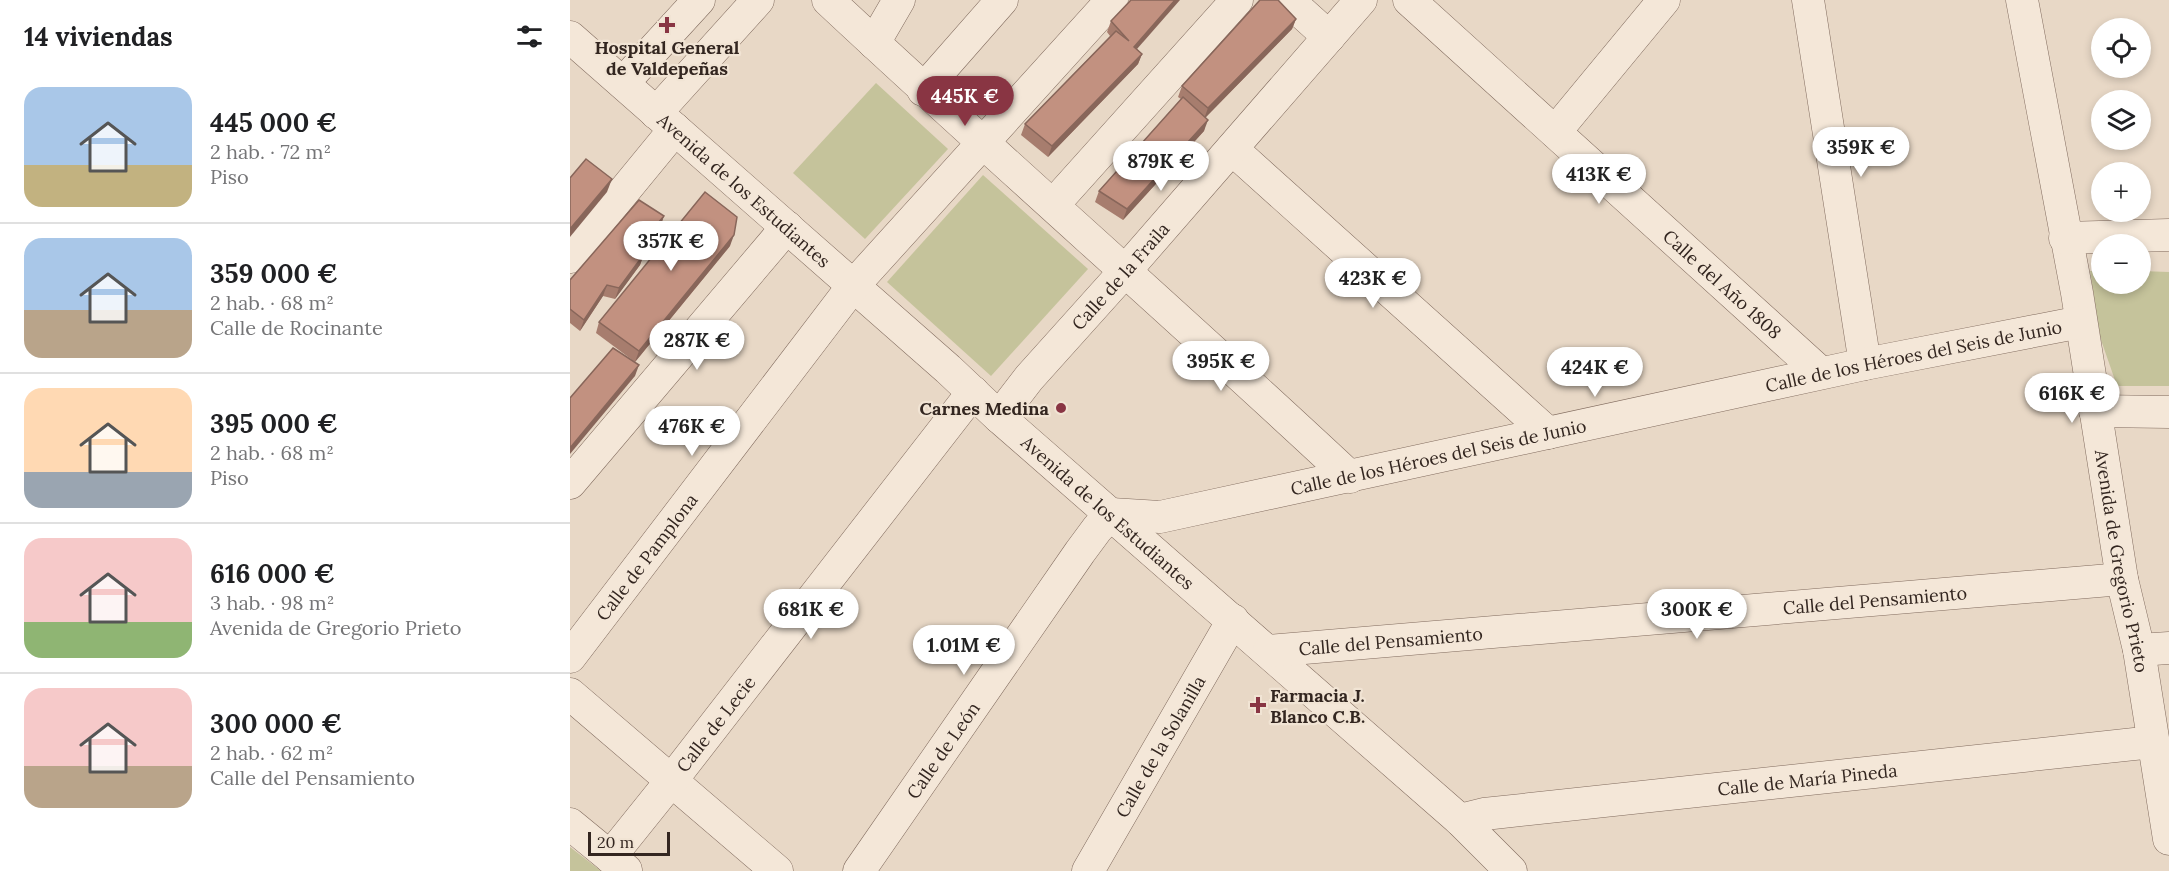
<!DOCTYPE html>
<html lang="es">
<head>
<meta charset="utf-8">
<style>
  body { margin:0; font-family:Lora,serif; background:#f2f2f2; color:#202124; height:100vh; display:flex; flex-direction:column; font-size:22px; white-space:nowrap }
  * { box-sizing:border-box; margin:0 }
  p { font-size:20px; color:#757577 }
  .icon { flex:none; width:33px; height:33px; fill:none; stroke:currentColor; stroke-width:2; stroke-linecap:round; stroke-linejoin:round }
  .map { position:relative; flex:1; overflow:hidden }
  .details { display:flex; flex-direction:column; background:#fff; width:570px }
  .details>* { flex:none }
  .fabs { position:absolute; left:1521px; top:18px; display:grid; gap:12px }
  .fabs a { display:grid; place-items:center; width:60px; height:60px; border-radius:50%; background:#fff; box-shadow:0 3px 9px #0003; font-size:30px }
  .scale { position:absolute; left:18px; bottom:15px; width:82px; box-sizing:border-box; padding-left:6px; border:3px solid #332620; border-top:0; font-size:16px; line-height:21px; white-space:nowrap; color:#332620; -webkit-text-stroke:4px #f1e4d4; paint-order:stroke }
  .price { position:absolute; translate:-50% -51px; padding:0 14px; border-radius:21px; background:#fff; color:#222; font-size:20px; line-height:39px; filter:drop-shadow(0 2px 3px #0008) }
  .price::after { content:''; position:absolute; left:50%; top:36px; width:18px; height:14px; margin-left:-9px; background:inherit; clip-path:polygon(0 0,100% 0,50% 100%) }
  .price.active { background:#893543; color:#fff }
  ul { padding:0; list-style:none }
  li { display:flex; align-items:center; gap:18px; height:150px; padding:0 24px }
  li+li { border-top:2px solid #e0e0e0 }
  li span { display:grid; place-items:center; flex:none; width:168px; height:120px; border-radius:18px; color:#555 }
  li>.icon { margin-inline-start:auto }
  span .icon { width:72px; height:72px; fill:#fffc; stroke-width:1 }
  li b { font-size:26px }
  h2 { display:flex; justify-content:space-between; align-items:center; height:72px; padding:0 24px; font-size:26px }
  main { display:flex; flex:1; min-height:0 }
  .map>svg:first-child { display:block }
</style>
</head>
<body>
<main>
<section class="details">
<h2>14 viviendas<svg class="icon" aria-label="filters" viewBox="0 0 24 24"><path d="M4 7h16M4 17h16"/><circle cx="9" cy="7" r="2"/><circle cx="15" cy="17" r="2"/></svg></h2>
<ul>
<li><span style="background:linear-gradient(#a9c7e8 65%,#c2b280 0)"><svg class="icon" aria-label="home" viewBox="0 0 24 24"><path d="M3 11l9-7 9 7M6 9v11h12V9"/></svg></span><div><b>445 000 €</b><p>2 hab. · 72 m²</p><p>Piso</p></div></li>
<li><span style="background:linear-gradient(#a9c7e8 60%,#b9a48a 0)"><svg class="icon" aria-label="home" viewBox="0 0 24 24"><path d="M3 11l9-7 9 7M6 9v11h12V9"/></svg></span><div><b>359 000 €</b><p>2 hab. · 68 m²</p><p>Calle de Rocinante</p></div></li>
<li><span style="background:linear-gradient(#ffd9b3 70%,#9aa5b1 0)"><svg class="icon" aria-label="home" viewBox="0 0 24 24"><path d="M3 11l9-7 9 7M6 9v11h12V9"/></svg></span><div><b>395 000 €</b><p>2 hab. · 68 m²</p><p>Piso</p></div></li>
<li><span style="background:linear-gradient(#f6c9c9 70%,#8fb573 0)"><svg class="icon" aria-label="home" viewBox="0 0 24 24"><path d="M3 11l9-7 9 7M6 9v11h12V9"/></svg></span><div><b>616 000 €</b><p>3 hab. · 98 m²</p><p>Avenida de Gregorio Prieto</p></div></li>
<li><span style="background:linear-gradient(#f6c9c9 65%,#b9a48a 0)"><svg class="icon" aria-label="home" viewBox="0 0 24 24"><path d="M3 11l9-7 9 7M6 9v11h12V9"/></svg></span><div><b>300 000 €</b><p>2 hab. · 62 m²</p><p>Calle del Pensamiento</p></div></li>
</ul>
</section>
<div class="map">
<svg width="1599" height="871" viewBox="0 0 1599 871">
  <rect width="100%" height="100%" fill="#e8d8c6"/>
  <g fill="#c5c39b">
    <polygon points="306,83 378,149 295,239 223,173"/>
    <polygon points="413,175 518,269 421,376 317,282"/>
    <polygon points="1520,271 1531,271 1532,284 1570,284 1571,271 1599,272 1599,386 1547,386 1530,337"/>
    <polygon points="0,847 31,871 0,871"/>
  </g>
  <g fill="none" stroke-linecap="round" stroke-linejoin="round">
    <defs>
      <g id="minor">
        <path d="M258 0C430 161 608 316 780 477"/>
        <polyline points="718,0 759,37"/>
        <path id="s1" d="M839 0 1251 373"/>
        <polyline points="1238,0 1295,364"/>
        <path id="s2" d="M1452 0 1507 293 1552 579 1569 650 1599 839"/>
        <path id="s3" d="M0 37 378 369 429 417 890 820 941 871"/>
        <polyline points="304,43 329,0"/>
        <polyline points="53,83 129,0"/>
        <polyline points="353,90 432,0"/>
        <polyline points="86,113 188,0"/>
        <polyline points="985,132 1094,0"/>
        <polyline points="662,149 978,433"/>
        <polyline points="483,205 667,0"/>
        <polyline points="1495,238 1599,235"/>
        <polyline points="0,257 105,129"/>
        <polyline points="1525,411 1599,412"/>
        <path id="s4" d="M429 417 459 378 556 270 791 0"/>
        <polyline points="0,483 217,227"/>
        <polyline points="1569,650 1599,648"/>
        <path id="s5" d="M699 651 1552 579"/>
        <path id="s6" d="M0 657 283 286 542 0"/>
        <polyline points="0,694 207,871"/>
        <path id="s7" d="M890 820 914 814 1583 742"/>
        <polyline points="0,824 56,870"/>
        <path id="s8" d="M40 857 101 781 403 392"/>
        <path id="s9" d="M289 871 510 552 527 529 541 514 590 517 1295 364 1511 322"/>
        <path id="s10" d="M518 871 663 620"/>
      </g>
    </defs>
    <use href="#minor" stroke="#816b5e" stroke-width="33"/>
    <use href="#minor" stroke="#f4e7d8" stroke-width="32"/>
  </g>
  <g fill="#a77d6e">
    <polygon points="726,19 722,29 636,117 634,131 553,220 525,202 529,191 611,99 608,97 612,86"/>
    <polygon points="541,21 572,54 568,64 478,157 451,135 455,124 540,36 537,32"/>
    <polygon points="94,216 90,227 72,249 74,254 70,265 45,299 33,296 10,331 0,323 0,280"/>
    <polygon points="160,246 65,362 26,333 29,322"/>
  </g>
  <g fill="#88665a">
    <polygon points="605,0 610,0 560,57 564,47"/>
    <polygon points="726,19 722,29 634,119 638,108"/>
    <polygon points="572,54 568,64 478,157 482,146"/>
    <polygon points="638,120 634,131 553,220 557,209"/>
    <polygon points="42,179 37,192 0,237 0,229"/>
    <polygon points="94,216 90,227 66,255 70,244"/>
    <polygon points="164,235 160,246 65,362 69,351"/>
    <polygon points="74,254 70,265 45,299 49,288"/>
    <polygon points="37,285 33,296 10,331 14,320"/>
    <polygon points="69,365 65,376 0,454 0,448"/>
  </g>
  <g fill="#c29180" stroke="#88665a" stroke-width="1.5">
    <polygon points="561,0 605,0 564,47 572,54 482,146 455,124 546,31 559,41 541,21"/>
    <polygon points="690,0 708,0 726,19 638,108 612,86"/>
    <polygon points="613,97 638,120 557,209 529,191"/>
    <polygon points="16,159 42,179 0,229 0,178"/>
    <polygon points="135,192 167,217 164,235 69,351 29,322"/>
    <polygon points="69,200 94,216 70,244 74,254 49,288 37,285 14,320 0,309 0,280"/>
    <polygon points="43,348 69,365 0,448 0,398"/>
  </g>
  <g fill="#893543" stroke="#f1e4d4" stroke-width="2">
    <path d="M94 16h6v6h6v6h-6v6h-6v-6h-6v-6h6z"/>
    <circle cx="491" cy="408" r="6"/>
    <path d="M685 696h6v6h6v6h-6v6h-6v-6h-6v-6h6z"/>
  </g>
  <g text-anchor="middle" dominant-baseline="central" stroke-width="4.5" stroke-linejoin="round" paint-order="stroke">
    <g font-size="18" font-weight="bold" fill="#332620" stroke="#f1e4d4">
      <text x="97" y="47">Hospital General<tspan x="97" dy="21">de Valdepeñas</tspan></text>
      <text x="479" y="408" text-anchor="end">Carnes Medina</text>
      <text x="700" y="695" text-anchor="start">Farmacia J.<tspan x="700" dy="21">Blanco C.B.</tspan></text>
    </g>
    <g font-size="18" fill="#332620" stroke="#f1e4d4">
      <text stroke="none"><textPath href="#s3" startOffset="232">Avenida de los Estudiantes</textPath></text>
      <text stroke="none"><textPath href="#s4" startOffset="186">Calle de la Fraila</textPath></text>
      <text stroke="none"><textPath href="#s1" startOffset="423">Calle del Año 1808</textPath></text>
      <text stroke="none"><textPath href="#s9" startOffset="1257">Calle de los Héroes del Seis de Junio</textPath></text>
      <text stroke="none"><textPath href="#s9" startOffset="771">Calle de los Héroes del Seis de Junio</textPath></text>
      <text stroke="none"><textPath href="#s3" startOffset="718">Avenida de los Estudiantes</textPath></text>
      <text stroke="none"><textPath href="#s6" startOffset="126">Calle de Pamplona</textPath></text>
      <text stroke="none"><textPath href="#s2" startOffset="570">Avenida de Gregorio Prieto</textPath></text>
      <text stroke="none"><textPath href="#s5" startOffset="608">Calle del Pensamiento</textPath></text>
      <text stroke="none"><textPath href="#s5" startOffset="122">Calle del Pensamiento</textPath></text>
      <text stroke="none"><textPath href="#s8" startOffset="170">Calle de Lecie</textPath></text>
      <text stroke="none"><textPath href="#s10" startOffset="144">Calle de la Solanilla</textPath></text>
      <text stroke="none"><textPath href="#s9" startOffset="147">Calle de León</textPath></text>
      <text stroke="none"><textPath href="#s7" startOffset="350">Calle de María Pineda</textPath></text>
    </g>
  </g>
</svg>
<div class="fabs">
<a><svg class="icon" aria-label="locate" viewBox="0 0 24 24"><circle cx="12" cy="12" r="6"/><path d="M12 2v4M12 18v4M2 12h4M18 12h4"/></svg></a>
<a><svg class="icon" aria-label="layers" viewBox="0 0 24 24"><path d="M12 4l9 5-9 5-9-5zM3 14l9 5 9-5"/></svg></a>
<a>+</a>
<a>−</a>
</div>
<div class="scale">20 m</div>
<b class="price active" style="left:395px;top:127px">445K €</b>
<b class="price" style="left:1291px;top:178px">359K €</b>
<b class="price" style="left:591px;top:192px">879K €</b>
<b class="price" style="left:1029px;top:205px">413K €</b>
<b class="price" style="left:101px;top:272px">357K €</b>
<b class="price" style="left:803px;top:309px">423K €</b>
<b class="price" style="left:127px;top:371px">287K €</b>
<b class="price" style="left:651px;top:392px">395K €</b>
<b class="price" style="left:1025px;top:398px">424K €</b>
<b class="price" style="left:1502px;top:424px">616K €</b>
<b class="price" style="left:122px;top:457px">476K €</b>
<b class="price" style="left:241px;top:640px">681K €</b>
<b class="price" style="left:1127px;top:640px">300K €</b>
<b class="price" style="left:394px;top:676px">1.01M €</b>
</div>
</main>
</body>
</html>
